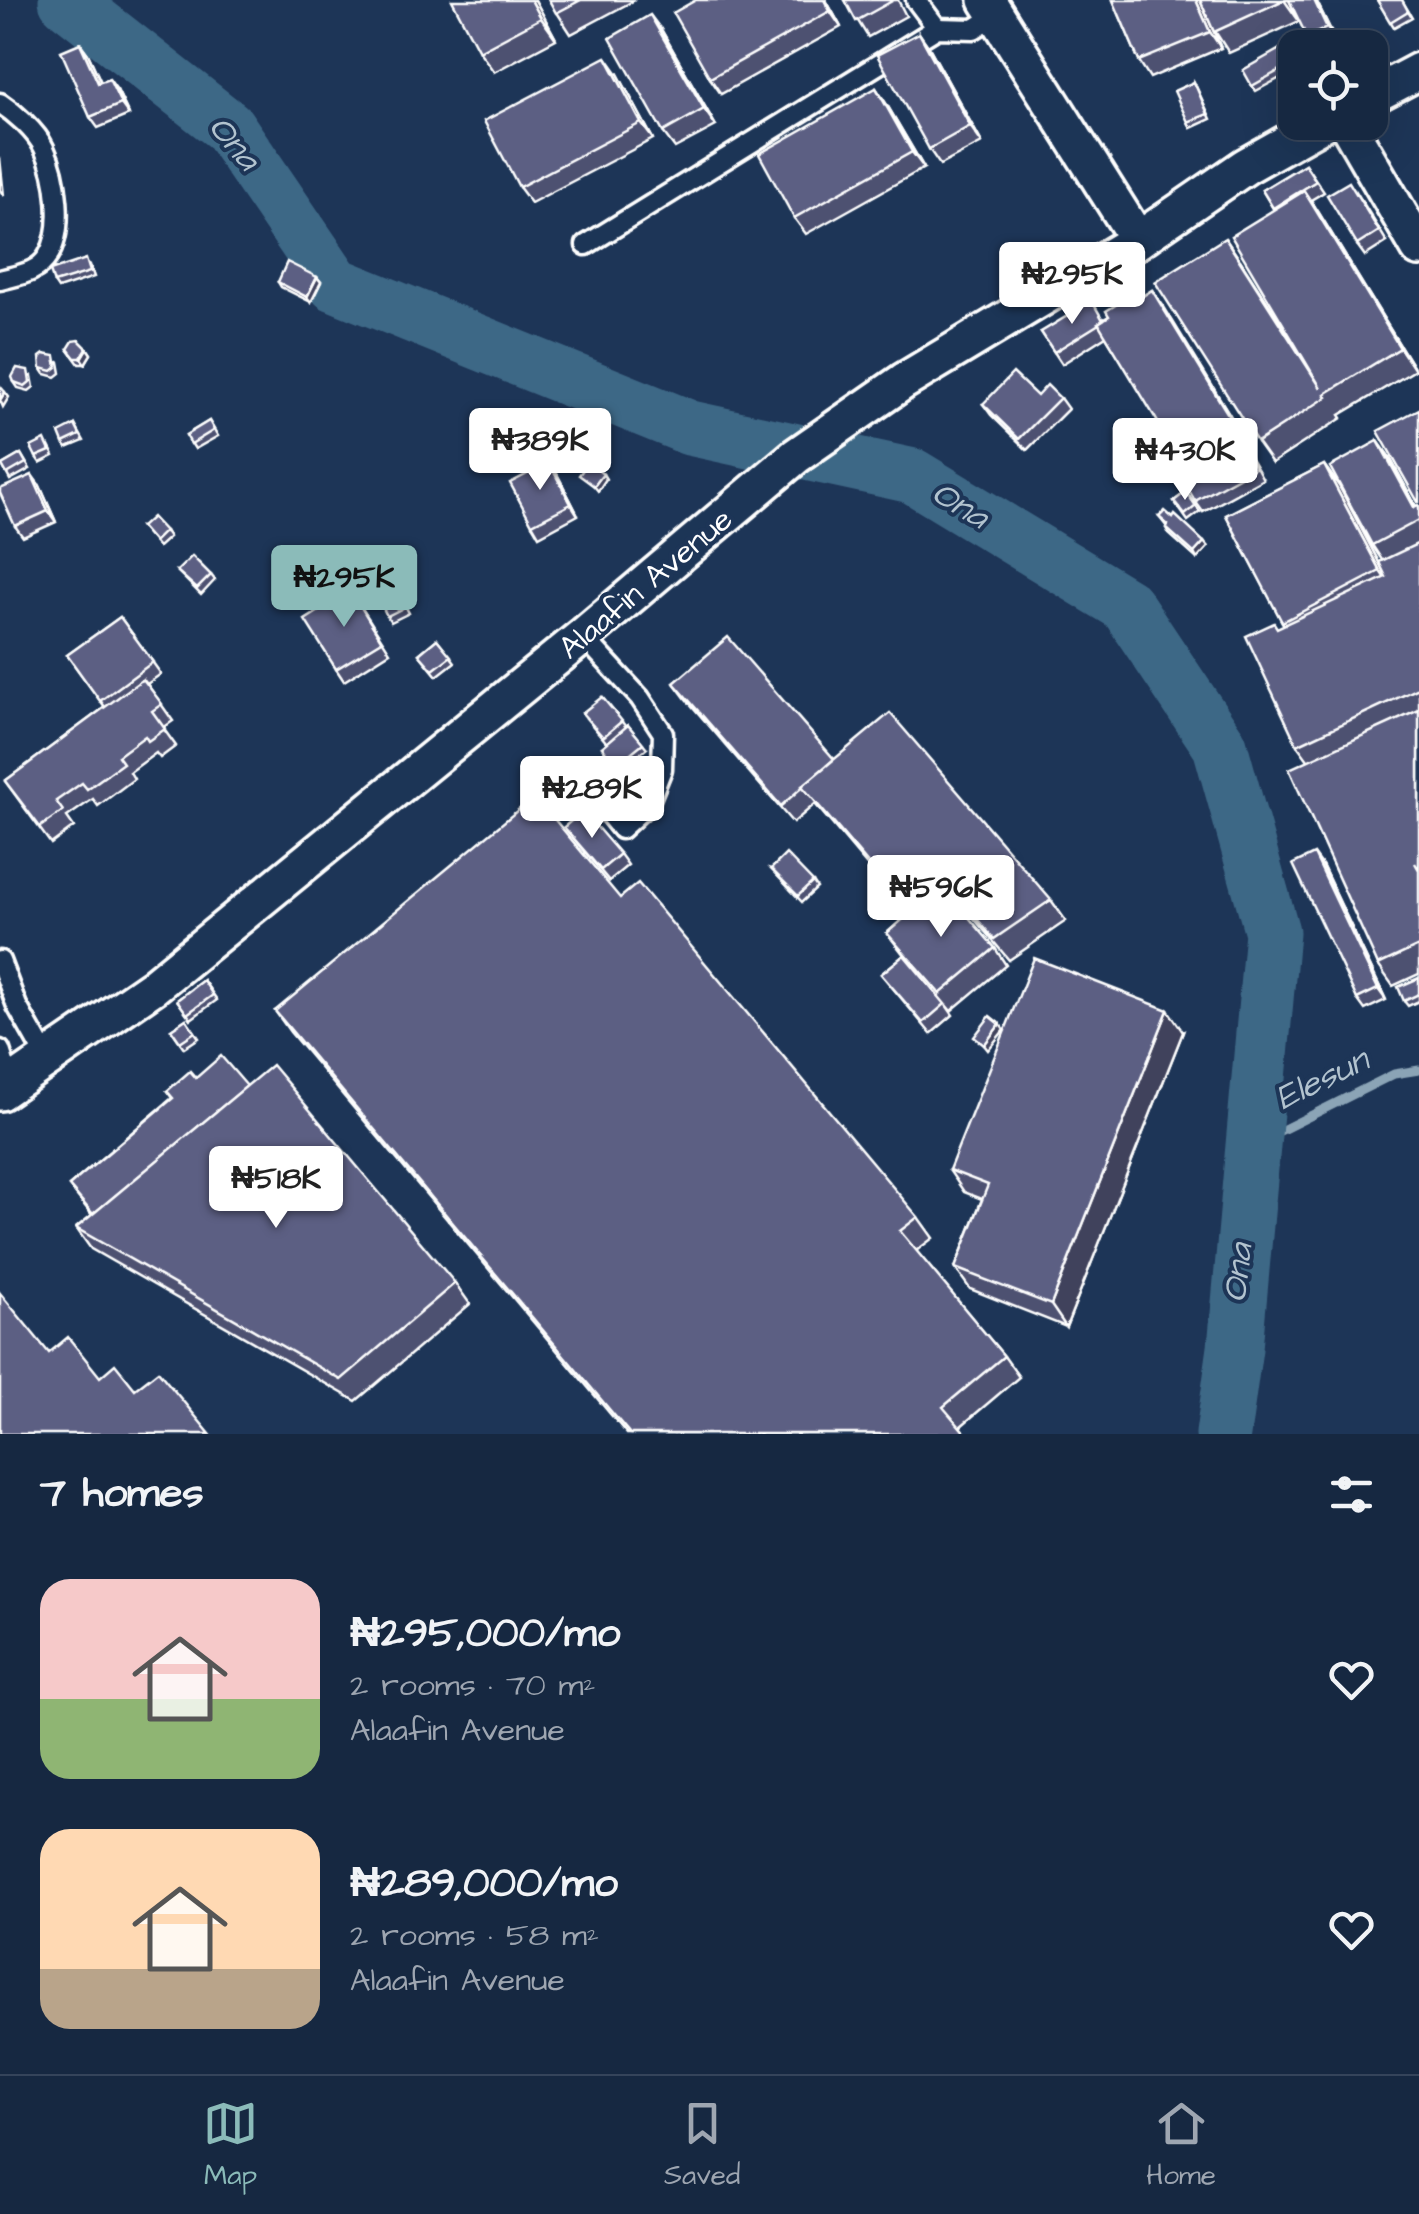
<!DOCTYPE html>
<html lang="en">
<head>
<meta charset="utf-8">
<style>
  body { margin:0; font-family:"Architects Daughter",sans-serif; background:#23344c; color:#f1f3f6; height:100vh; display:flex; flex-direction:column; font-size:38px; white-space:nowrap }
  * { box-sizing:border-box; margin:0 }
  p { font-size:32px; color:#9ea6b1 }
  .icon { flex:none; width:55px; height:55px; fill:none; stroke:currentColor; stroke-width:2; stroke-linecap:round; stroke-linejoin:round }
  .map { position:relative; height:1434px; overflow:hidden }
  .drawer { display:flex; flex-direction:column; background:#162841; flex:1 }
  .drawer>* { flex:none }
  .fabs { position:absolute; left:1278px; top:30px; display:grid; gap:20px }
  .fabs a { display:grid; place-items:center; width:110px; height:110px; border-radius:20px; background:#162841; box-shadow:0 10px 40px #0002,0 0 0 2px #35445a; font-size:50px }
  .price { position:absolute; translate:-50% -85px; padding:0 22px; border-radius:10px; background:#fff; color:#222; font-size:32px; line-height:65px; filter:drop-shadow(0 2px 5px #0008) }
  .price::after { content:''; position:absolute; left:50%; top:60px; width:30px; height:22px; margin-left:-15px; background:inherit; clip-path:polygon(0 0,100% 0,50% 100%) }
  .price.selected { background:#8bbbb9; color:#111 }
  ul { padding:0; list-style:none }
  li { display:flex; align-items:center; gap:30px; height:250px; padding:0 40px }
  li span { display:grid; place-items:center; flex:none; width:280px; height:200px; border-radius:30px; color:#555 }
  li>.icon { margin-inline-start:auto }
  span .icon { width:120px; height:120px; fill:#fffc; stroke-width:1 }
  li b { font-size:42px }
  h2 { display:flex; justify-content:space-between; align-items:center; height:120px; padding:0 40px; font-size:42px }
  .tabs { display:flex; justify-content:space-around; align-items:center; height:140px; border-top:2px solid #35445a; background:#162841; font-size:28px; color:#9ea6b1 }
  .tabs a { display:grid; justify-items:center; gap:5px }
  .tabs .selected { color:#8bbbb9 }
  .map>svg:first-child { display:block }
</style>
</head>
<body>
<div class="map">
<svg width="1419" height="1434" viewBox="0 0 1419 1434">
  <rect width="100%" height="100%" fill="#1d3557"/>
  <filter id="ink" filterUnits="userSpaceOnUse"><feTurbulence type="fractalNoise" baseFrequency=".01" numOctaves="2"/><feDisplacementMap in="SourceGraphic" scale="20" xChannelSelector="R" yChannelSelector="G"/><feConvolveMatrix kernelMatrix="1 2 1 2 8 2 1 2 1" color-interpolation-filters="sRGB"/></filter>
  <g filter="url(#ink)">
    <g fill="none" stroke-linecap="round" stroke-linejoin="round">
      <polyline stroke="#8ba4b6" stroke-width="9" points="1252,1145 1394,1074 1419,1070"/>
      <polyline stroke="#3e6886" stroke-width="55" points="66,0 228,127 335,284 690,428 913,476 1126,605 1220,746 1272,932 1235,1348 1223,1434"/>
      <defs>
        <g id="service">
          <polyline points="916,0 937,28"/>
          <path d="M0 103C15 113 36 131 44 148 57 175 65 229 48 256 38 273 18 275 0 280"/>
          <polyline points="586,245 937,28 974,29 996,15"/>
          <polyline points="583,636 640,698 663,733 662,769 648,804 621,829 604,808"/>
          <polyline points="0,961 17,1006 48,1061"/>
          <polyline points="0,1050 11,1085"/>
        </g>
        <g id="minor">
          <polyline points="987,0 1138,240"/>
          <polyline points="1370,97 1419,71"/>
          <polyline points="1346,122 1419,248"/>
          <polyline points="0,1092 154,986 583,636 796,456 904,381 1138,240 1246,166 1324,122"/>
        </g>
      </defs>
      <use href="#service" stroke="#fff" stroke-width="25"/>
      <use href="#minor" stroke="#fff" stroke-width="42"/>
      <use href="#service" stroke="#1d3557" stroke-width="18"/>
      <use href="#minor" stroke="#1d3557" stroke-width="35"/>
    </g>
    <g fill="#4e5171" stroke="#fff" stroke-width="2.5">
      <polygon points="535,0 556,39 494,72 479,51"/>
      <polygon points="549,0 635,0 571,34"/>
      <polygon points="826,0 841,27 721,94 710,78"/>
      <polygon points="845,0 898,0 906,16 868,37"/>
      <polygon points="1113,0 1316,0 1335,39 1314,48 1299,21 1229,53 1211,25 1221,48 1150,78 1139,61"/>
      <polygon points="1377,0 1402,0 1412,17 1394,27"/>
      <polygon points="662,31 716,126 675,148 663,132"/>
      <polygon points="919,33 930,49 982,143 940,165 929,149"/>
      <polygon points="80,43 88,54 101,82 117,90 129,115 98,128 90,117"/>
      <polygon points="1280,49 1293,71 1256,91 1252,86"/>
      <polygon points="618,74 653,139 531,203 519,187"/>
      <polygon points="1194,82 1211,119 1191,128 1188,122"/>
      <polygon points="876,88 887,105 924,168 806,234 794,218"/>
      <polygon points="1305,164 1324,192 1311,200 1415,370 1340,415 1342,418 1272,463 1257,442 1240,260 1305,361 1274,210 1262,190"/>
      <polygon points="1357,193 1387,242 1365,256 1357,245"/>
      <polygon points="90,265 94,277 58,289 54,283"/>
      <polygon points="317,277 321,282 311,302 281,287 278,282"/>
      <polygon points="1152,290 1241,433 1238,435 1263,479 1203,512 1195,501 1182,459 1106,336 1062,364 1041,332 1104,319"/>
      <polygon points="87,348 91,354 85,364 79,364 68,349"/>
      <polygon points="59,362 61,373 56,377 45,374 41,368"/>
      <polygon points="32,376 34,387 29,391 18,388 14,382"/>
      <polygon points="1037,396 1060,398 1068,409 1027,450 991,415 983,404"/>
      <polygon points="209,421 218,436 195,449 186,435"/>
      <polygon points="75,425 84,441 67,448 63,443"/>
      <polygon points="1378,441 1390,458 1416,506 1419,506 1419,974 1393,986 1378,965 1308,760 1297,745 1278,628 1284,625 1226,515 1324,465 1339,486 1385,575 1382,560 1372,545"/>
      <polygon points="49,446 54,456 40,463 36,457"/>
      <polygon points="21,454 30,469 10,480 2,465"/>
      <polygon points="549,463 557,474 578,515 539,536 532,524"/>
      <polygon points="40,486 56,522 23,537 15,526"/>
      <polygon points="1186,492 1200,512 1188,521 1174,501"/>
      <polygon points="1159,517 1173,518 1208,547 1197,559 1169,534 1166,528 1167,527"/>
      <polygon points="141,527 165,531 169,537 158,547"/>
      <polygon points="177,571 211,575 215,580 201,595"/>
      <polygon points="397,590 409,613 391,622 387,616"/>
      <polygon points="351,591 390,652 344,681 336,669"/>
      <polygon points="120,617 161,674 147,684 173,721 163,728 176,746 160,758 156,753 130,772 134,779 98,806 93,799 67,817 74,827 51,844 5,781 105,707 67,655"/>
      <polygon points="437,639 455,662 437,676 419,654"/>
      <polygon points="674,683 834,759 1051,900 1066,921 1009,960 956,897 953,900 995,948 1006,965 951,1011 946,1005 953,1015 931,1034 881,974 904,955 887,933 908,914 815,804 793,823 686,699"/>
      <polygon points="602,697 626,727 628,725 647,748 620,770 602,747 607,743 586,718"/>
      <polygon points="564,827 620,854 628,865 609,881"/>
      <polygon points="1322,865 1386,1000 1365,1010 1357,999"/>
      <polygon points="771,869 813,882 817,888 802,902"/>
      <polygon points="620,898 918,1217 933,1238 916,1251 1004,1356 1019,1377 960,1427 966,1434 627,1434 290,1032 275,1011"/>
      <polygon points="1419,978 1419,1001 1408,1006 1404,1001"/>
      <polygon points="203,980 217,1000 191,1019 177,1000"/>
      <polygon points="186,1019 199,1038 184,1048 171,1029"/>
      <polygon points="1183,1032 1066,1327 970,1289 955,1268 982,1199 964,1192 949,1170"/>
      <polygon points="196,1078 247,1086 455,1283 470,1304 356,1401 91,1249 76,1228 92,1215 69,1186 172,1098 167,1091"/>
    </g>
    <g fill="#40425c" stroke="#fff" stroke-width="2.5">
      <polygon points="531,0 535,0 556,39 541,18"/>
      <polygon points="824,0 826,0 841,27 830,11"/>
      <polygon points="1196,0 1200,0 1221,48 1210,32"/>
      <polygon points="1284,0 1289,0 1299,21"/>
      <polygon points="1314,0 1316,0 1335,39 1327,28"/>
      <polygon points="650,15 662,31 716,126 704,109"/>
      <polygon points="919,33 930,49 982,143 970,126"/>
      <polygon points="80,43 88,54 106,94 98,83"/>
      <polygon points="606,57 618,74 653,139 641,123"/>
      <polygon points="109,79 117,90 129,115 121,104"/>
      <polygon points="876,88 887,105 924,168 912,152"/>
      <polygon points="0,158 4,196 0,190"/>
      <polygon points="1304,191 1319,213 1415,370 1400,348"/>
      <polygon points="1225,238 1240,260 1326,393 1325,394"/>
      <polygon points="317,277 321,282 311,302 307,297"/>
      <polygon points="1152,290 1164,307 1241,433 1229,416"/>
      <polygon points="87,348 91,354 85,364 81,358"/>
      <polygon points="5,392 9,397 3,407 0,400"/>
      <polygon points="1378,441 1390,458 1419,512 1414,507"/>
      <polygon points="549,463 557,474 578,515 571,504"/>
      <polygon points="1324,465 1339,486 1395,593 1380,571"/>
      <polygon points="603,474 606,479 598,491 594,486"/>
      <polygon points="32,475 40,486 56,522 48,511"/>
      <polygon points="1204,542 1208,547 1197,559 1194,553"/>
      <polygon points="1314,854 1322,865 1386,1000 1378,989"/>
      <polygon points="1168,1010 1183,1032 1066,1327 1051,1305"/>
      <polygon points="1000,1024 1004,1030 988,1050 984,1045"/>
    </g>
    <g fill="#5b5e83" stroke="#fff" stroke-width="2.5">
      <polygon points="452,0 531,0 541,18 479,51"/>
      <polygon points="549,0 581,0 556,13"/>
      <polygon points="696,0 824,0 830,11 710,78 673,13"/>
      <polygon points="845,0 894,0 856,21"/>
      <polygon points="1113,0 1196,0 1210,32 1139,61"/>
      <polygon points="1200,0 1284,0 1214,32"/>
      <polygon points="1289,0 1314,0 1327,28 1307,37"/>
      <polygon points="1377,0 1402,0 1408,11 1390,22"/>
      <polygon points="650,15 704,109 663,132 610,38"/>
      <polygon points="919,33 970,126 929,149 877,55"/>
      <polygon points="1306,38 1311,48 1295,48 1295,54 1291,46"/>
      <polygon points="80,43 98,83 109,79 121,104 90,117 61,51"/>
      <polygon points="1280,49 1289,65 1252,86 1243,70"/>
      <polygon points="606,57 641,123 519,187 484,121"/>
      <polygon points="1194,82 1208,114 1188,122 1174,91"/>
      <polygon points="876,88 912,152 794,218 759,154"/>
      <polygon points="1305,164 1316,181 1273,208 1262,190"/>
      <polygon points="1349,182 1379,231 1357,245 1327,195"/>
      <polygon points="1304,191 1400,348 1325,394 1327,397 1257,442 1155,282 1225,238 1321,388 1231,236"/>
      <polygon points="86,259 90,272 54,283 50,271"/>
      <polygon points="287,262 317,277 307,297 278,282"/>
      <polygon points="1152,290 1229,416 1174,449 1098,323 1109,316 1106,311 1137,292 1140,298"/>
      <polygon points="1092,301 1103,320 1098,323 1099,324 1054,352 1041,332"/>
      <polygon points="79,340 87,348 81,358 75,358 68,349 73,341"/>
      <polygon points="44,354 55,356 57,367 52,371 41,368 40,357"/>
      <polygon points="17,368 28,370 30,382 25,386 14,382 12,377"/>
      <polygon points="1013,373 1037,396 1047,385 1060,398 1019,439 983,404"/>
      <polygon points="0,386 5,392 0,400"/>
      <polygon points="1419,409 1419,502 1418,502 1378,431"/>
      <polygon points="209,421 214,430 191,444 186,435"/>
      <polygon points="75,425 80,435 63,443 59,433"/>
      <polygon points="1235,431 1255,468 1195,501 1174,463"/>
      <polygon points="45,440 50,451 36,457 31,447"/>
      <polygon points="1378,441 1414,507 1418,505 1419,506 1419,520 1372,545 1330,467"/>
      <polygon points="21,454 26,463 7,474 2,465"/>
      <polygon points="549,463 571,504 532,524 510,483"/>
      <polygon points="588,463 603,474 594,486 579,475"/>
      <polygon points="1324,465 1380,571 1282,622 1226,515"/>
      <polygon points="32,475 48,511 15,526 0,493 0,489"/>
      <polygon points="1186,492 1196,506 1185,515 1174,501"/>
      <polygon points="1165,511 1173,518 1175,515 1204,542 1194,553 1166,528 1168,525 1159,517"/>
      <polygon points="152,517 165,531 154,542 141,527"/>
      <polygon points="1419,543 1419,688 1297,745 1246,636 1274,623 1277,628 1386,577 1379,562"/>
      <polygon points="192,556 211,575 197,589 177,571"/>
      <polygon points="397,590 405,607 387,616 378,598"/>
      <polygon points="351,591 382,641 336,669 305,620"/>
      <polygon points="120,617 153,662 100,701 67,655"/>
      <polygon points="728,637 834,759 781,806 674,683"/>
      <polygon points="437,639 451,656 433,670 419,654"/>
      <polygon points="143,679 162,704 152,711 165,729 148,741 145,736 118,756 123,763 87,789 82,783 56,801 63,811 40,827 5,781"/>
      <polygon points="602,697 622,721 603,737 582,713"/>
      <polygon points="1419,710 1419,870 1415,863 1419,870 1419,946 1378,965 1289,769"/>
      <polygon points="890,713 1051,900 994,939 941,876 905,907 802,786"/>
      <polygon points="628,725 643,743 616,765 602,747"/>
      <polygon points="535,796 620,898 638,883 918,1217 900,1231 1004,1356 943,1407 966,1434 630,1434 275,1011"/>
      <polygon points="583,811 620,854 601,870 564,827"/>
      <polygon points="786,854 813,882 798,896 771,869"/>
      <polygon points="1314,854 1378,989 1357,999 1293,864"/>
      <polygon points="942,886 995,948 940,994 887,933"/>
      <polygon points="904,955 945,1004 923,1023 881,974"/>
      <polygon points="1034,958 1168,1010 1051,1305 955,1268 988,1185 949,1170"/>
      <polygon points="1419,978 1419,994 1404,1001 1398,987"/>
      <polygon points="203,980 213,995 187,1014 177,1000"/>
      <polygon points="990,1016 1000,1024 984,1045 974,1037"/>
      <polygon points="186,1019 195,1032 180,1042 171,1029"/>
      <polygon points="221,1056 247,1086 93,1214 69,1186 173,1098 167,1091 190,1071 196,1078"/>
      <polygon points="272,1065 455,1283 341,1380 76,1228"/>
      <polygon points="0,1293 49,1353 68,1337 100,1377 115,1364 135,1389 158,1371 210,1434 0,1434"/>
    </g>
  </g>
  <g text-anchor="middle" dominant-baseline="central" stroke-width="8" stroke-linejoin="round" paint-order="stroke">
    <g font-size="32" fill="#fff" stroke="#1d3557">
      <text transform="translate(646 584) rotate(-40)">Alaafin Avenue</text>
    </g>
    <g font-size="35" font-style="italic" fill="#b2c3cf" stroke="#1d3557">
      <text transform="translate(234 143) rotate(50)">Ona</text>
      <text transform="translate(960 505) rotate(31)">Ona</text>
      <text transform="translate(1322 1079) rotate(-26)">Elesun</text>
      <text transform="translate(1238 1273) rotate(-84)">Ona</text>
    </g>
  </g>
</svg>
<div class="fabs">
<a><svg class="icon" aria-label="locate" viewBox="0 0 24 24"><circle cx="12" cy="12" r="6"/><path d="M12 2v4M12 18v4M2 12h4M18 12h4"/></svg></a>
</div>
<b class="price" style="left:1072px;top:327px">₦295K</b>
<b class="price" style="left:540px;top:493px">₦389K</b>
<b class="price" style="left:1185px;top:503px">₦430K</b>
<b class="price selected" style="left:344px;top:630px">₦295K</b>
<b class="price" style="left:592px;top:841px">₦289K</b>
<b class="price" style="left:941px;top:940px">₦596K</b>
<b class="price" style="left:276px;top:1231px">₦518K</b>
</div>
<section class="drawer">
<h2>7 homes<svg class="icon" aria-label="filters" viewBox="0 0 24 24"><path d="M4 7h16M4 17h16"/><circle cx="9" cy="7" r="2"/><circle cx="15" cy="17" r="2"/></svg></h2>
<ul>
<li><span style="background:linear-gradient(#f6c9c9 60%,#8fb573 0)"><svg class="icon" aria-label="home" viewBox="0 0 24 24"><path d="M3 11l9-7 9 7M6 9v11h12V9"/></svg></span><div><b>₦295,000/mo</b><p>2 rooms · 70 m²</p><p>Alaafin Avenue</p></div><svg class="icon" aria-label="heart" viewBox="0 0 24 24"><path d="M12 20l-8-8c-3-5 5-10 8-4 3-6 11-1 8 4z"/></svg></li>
<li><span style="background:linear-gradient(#ffd9b3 70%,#b9a48a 0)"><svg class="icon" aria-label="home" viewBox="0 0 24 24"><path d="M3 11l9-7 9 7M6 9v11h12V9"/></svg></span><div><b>₦289,000/mo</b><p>2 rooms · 58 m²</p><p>Alaafin Avenue</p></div><svg class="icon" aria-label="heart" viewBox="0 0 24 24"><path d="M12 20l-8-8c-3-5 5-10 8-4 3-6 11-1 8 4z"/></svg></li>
</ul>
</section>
<nav class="tabs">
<a class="selected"><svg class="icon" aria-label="map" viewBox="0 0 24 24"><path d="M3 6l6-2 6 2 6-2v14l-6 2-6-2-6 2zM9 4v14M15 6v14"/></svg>Map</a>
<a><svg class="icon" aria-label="saved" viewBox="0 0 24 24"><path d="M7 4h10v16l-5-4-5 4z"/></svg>Saved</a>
<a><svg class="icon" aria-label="home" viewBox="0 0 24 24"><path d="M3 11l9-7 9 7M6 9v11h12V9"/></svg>Home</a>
</nav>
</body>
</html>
